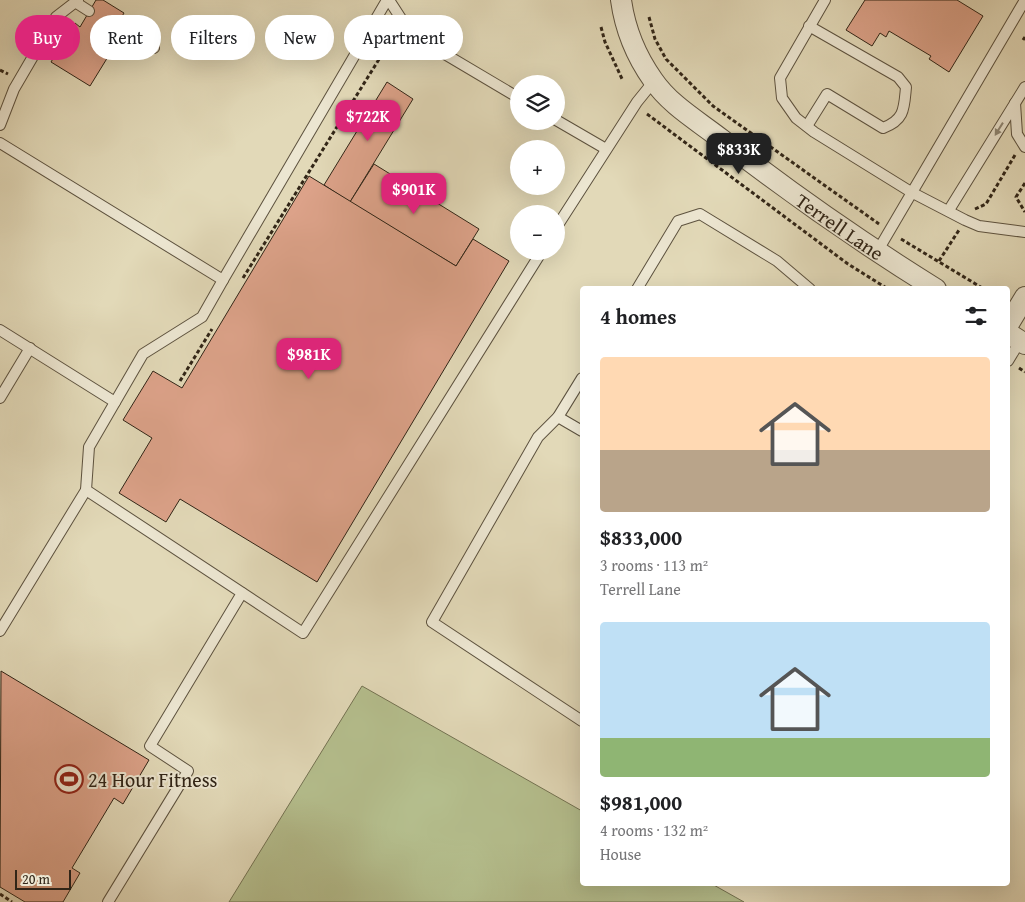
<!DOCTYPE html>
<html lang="en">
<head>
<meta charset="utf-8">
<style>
  body { margin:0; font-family:"Gentium Book Plus",serif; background:#f6f6f6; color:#202124; height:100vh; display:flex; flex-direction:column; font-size:19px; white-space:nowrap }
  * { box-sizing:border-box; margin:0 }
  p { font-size:16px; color:#757577 }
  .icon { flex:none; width:28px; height:28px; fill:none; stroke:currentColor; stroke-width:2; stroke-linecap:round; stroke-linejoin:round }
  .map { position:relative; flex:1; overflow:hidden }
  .panel { position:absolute; left:580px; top:286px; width:430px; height:600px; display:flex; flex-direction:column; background:#fff; border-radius:5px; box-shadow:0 5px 20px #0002 }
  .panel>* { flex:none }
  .top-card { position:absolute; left:15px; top:15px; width:475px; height:45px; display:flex; gap:10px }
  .controls { position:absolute; left:510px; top:75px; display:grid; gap:10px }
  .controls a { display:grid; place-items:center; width:55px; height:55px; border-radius:50%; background:#fff; box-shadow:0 5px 20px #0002; font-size:25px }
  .scale { position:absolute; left:15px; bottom:12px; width:56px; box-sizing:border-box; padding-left:5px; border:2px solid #312517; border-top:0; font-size:14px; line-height:18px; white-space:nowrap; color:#312517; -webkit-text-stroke:4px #ece6d1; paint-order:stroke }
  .price { position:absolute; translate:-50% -42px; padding:0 11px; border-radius:10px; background:#db2777; color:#fff; font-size:16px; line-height:32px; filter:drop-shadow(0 1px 2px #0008) }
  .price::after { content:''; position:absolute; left:50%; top:30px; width:15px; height:11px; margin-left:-8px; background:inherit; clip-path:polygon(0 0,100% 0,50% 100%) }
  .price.current { background:#222; color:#fff }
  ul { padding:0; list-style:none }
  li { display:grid; align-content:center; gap:10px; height:265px; padding:0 20px }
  li span { display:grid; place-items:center; height:155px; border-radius:5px; color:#555 }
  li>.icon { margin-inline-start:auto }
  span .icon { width:90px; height:90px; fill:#fffc; stroke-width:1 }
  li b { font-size:21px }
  h2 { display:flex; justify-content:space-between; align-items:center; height:60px; padding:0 20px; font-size:21px }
  .pill { padding:0 18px; border-radius:22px; background:#fff; box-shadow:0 5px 20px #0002; font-size:18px; line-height:45px }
  .pill.current { background:#db2777; color:#fff }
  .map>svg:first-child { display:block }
</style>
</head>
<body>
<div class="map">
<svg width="1025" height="902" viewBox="0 0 1025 902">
  <rect width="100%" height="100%" fill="#e2d9b8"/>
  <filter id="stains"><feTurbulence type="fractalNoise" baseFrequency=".004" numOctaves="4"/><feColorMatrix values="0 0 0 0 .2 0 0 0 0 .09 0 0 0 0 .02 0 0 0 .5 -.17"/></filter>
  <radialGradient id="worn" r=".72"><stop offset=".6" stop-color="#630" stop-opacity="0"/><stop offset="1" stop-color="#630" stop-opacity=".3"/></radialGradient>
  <polygon fill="#b5bf8e" stroke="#737252" points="362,686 582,811 582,884 712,884 744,902 229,902"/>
  <g fill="#dca289" stroke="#312517">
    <polygon points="96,0 103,0 124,13 106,43 114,47 90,86 51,62 57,52 53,49 63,33 67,35 75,23 80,27"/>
    <polygon points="865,0 957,0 983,16 949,72 929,59 931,56 889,31 886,37 880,33 872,46 846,30"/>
    <polygon points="387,82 413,99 350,202 324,185"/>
    <polygon points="374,164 479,229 456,266 350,202"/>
    <polygon points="309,176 456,266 473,239 509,261 317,582 180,499 166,522 119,493 152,438 123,420 153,371 182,388"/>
    <polygon points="1,671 149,760 123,804 114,798 72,868 80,873 63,902 25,902 0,887"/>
  </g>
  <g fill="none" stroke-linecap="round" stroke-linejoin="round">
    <defs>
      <g id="service">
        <polyline points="389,0 411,34 519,98"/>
        <polyline points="825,0 780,78 782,98 796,118 814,132 911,192 965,220 979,226 1025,232"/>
        <polyline points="75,2 89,11"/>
        <polyline points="115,27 154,48"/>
        <polyline points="1015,103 1017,134 1025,147"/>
        <polyline points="556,120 606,149"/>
        <polyline points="0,125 14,89 56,17 78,0"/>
        <path d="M807 126 827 94 883 128C905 120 904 108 906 87L898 77 809 26"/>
        <polyline points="0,143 223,280 387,0"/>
        <polyline points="949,210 1025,87"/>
        <polyline points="556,228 637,102 654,81"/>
        <polyline points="877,252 1025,0"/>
        <polyline points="223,280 202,317 143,354 89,447 86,490 303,633 542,251"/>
        <polyline points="637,289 678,221 700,214 777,261 810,289"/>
        <polyline points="0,330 115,402"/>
        <polyline points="1008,361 1020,341"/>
        <polyline points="582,378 558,417 538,437 432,622 582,721"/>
        <polyline points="0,398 30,348"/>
        <polyline points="558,417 582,431"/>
        <polyline points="0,631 86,490"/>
        <polyline points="108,902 188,771 150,746 242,593"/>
      </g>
      <g id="minor">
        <path id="s1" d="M621 0C625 29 636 56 653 80 670 105 698 121 721 139 790 193 862 243 936 289"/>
        <polyline points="1008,325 1025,297"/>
        <polyline points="1008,333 1025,344"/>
      </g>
    </defs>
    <use href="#service" stroke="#5d523f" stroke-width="12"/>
    <use href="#minor" stroke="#5d523f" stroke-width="22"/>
    <g stroke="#312517" stroke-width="3" stroke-dasharray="4 2.5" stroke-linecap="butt">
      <polyline points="649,17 655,39 666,59 713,106 879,224"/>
      <polyline points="601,27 605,42 623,81"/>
      <polyline points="1023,40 1025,37"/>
      <polyline points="0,70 8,74"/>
      <polyline points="647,114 848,264 888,289"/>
      <polyline points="1025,183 1016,197 1025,212"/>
      <polyline points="975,209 986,204 1015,155"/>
      <polyline points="901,239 984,289"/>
      <polyline points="939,261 959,230"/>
      <polyline points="243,278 391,40"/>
      <polyline points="1019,368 1025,372"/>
      <polyline points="180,381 212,329"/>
      <polyline points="0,894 12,902"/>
    </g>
    <use href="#service" stroke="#ece6d1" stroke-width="10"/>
    <use href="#minor" stroke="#ece6d1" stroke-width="20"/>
  </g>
  <defs><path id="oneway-solid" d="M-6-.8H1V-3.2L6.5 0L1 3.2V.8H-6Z" transform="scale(1.25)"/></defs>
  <use fill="#8e8674" href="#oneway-solid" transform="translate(999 129) rotate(122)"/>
  <defs>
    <symbol id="stadium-ring" viewBox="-11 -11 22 22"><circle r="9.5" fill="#ece6d1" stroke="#8f2418" stroke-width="1.5"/><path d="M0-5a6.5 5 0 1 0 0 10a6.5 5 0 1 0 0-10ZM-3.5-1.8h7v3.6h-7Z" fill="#8f2418"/></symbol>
  </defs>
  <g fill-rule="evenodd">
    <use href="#stadium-ring" x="53" y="763" width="32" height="32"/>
  </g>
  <g text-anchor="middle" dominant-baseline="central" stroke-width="4" stroke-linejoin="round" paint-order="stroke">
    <g font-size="20" fill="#312517" stroke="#ece6d1">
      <text stroke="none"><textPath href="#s1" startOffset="325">Terrell Lane</textPath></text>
    </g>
    <g font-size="20" fill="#312517" stroke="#ece6d1" text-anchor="start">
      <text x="88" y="779">24 Hour Fitness</text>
    </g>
  </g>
  <rect width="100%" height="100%" filter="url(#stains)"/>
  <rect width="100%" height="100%" fill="url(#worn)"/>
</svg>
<div class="controls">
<a><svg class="icon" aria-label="layers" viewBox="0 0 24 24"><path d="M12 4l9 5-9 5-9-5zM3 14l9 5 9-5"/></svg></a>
<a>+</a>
<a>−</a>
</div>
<div class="scale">20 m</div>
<b class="price" style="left:368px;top:142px">$722K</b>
<b class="price current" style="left:739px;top:175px">$833K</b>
<b class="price" style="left:414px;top:215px">$901K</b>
<b class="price" style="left:309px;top:380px">$981K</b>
<div class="top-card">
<a class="pill current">Buy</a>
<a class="pill">Rent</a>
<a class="pill">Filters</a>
<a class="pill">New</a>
<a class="pill">Apartment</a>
</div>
<section class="panel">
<h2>4 homes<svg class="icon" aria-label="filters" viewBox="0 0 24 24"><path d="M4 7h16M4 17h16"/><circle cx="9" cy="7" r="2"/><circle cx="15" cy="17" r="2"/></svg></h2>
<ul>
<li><span style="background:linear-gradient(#ffd9b3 60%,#b9a48a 0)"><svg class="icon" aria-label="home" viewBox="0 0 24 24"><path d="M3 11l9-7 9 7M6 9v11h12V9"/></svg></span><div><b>$833,000</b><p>3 rooms · 113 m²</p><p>Terrell Lane</p></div></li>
<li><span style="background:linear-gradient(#bfe0f5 75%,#8fb573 0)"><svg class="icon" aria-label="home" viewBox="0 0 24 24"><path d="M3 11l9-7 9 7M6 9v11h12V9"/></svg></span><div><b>$981,000</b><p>4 rooms · 132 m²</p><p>House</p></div></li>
</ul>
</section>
</div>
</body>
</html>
